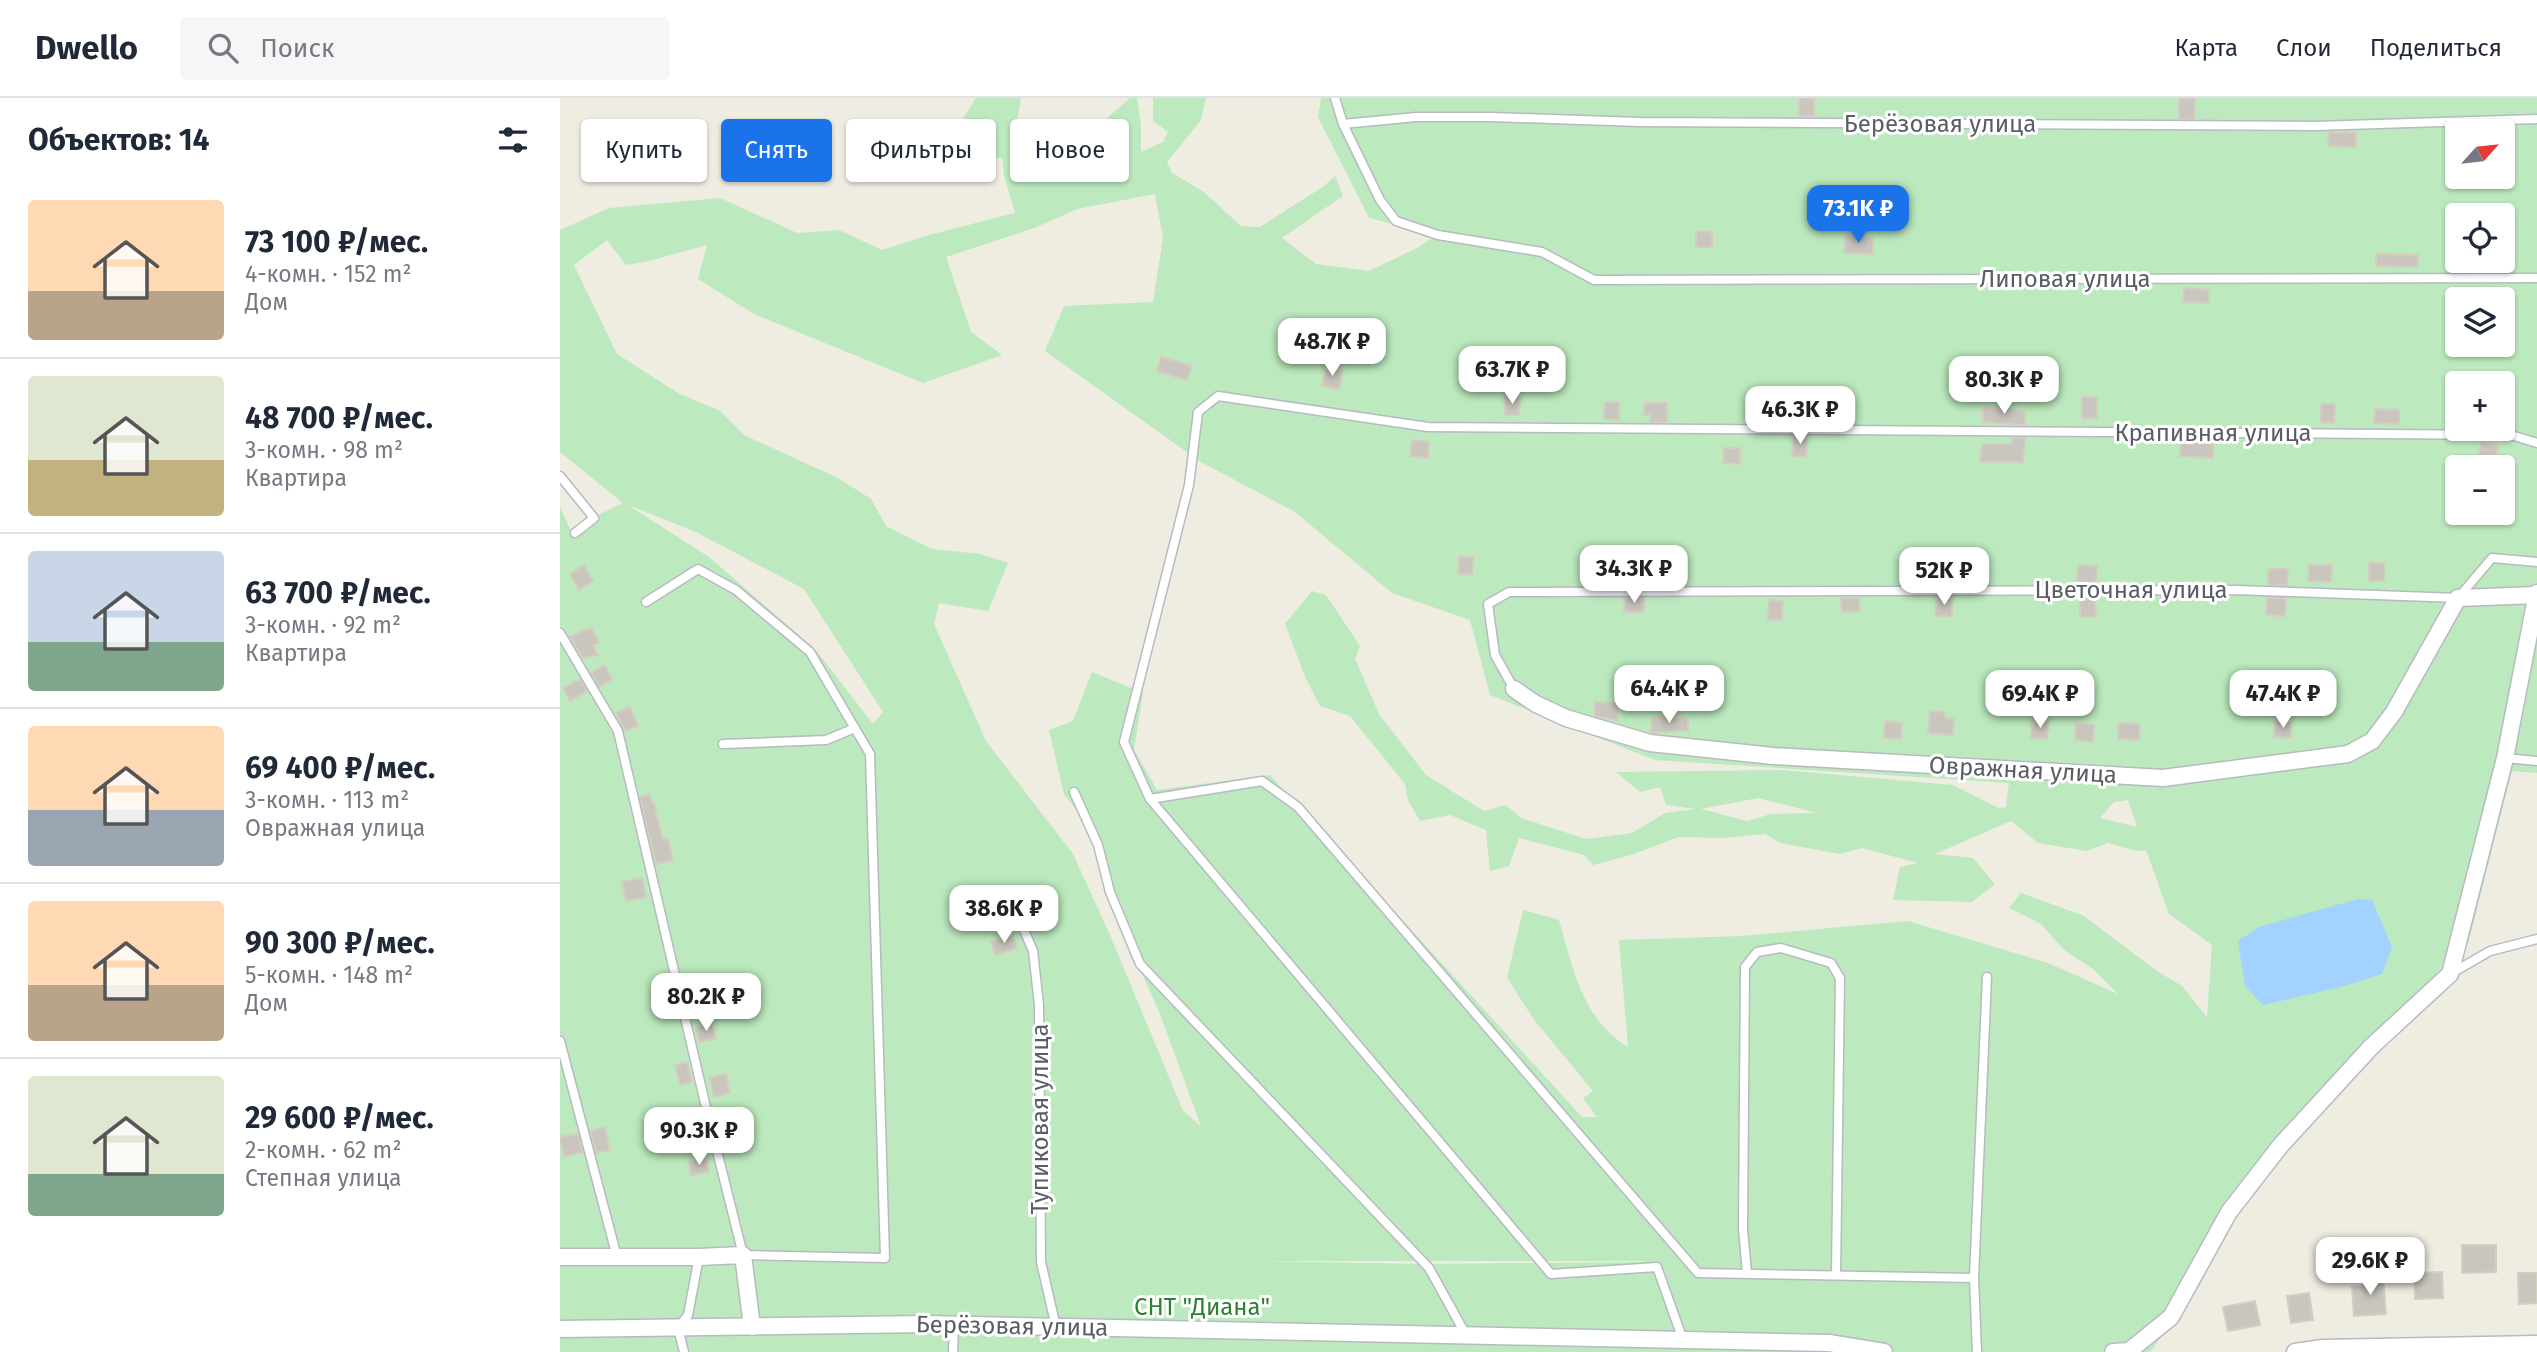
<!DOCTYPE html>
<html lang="ru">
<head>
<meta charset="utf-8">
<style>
  body { margin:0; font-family:"Fira Sans",sans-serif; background:#f6f6f7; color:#1f2937; height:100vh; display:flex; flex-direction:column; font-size:26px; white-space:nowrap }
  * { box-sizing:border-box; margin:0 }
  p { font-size:23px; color:#747a83 }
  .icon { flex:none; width:38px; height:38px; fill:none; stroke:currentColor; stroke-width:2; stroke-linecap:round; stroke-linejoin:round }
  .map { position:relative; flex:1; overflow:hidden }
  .details { display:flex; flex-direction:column; background:#fff; width:560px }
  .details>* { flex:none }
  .banner { position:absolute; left:21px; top:21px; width:665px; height:63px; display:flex; gap:14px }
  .needle { width:46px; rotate:63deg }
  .tools { position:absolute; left:1885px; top:21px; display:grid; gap:14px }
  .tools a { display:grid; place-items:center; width:70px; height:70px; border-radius:7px; background:#fff; box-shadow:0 2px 5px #0004; font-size:35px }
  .price { position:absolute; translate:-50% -60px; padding:0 16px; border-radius:14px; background:#fff; color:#222; font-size:23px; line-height:46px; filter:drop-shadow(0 2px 4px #0008) }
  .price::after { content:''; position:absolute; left:50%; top:42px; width:21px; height:16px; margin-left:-10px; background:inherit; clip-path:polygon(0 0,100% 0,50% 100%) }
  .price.active { background:#1a73e8; color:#fff }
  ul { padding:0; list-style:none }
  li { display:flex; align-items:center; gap:21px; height:175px; padding:0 28px }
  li+li { border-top:2px solid #e0e1e3 }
  li span { display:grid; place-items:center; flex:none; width:196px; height:140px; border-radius:7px; color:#555 }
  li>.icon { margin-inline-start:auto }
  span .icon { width:84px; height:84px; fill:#fffc; stroke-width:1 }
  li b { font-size:30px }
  h2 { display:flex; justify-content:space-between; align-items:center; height:84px; padding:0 28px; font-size:30px }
  .chip { padding:0 24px; border-radius:7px; background:#fff; box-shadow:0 2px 5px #0004; font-size:24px; line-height:63px }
  .chip.active { background:#1a73e8; color:#fff }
  header { display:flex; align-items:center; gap:42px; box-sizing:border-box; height:98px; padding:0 35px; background:#fff; border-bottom:2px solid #e0e1e3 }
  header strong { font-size:33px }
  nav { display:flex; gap:38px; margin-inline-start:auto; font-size:24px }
  .search { width:490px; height:63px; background:#f6f6f7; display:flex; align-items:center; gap:18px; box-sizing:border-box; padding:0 24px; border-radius:7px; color:#747a83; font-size:26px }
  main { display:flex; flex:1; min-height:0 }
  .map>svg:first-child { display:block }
</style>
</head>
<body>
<header>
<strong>Dwello</strong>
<div class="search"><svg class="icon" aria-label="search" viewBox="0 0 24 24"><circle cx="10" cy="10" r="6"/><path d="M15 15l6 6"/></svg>Поиск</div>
<nav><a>Карта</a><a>Слои</a><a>Поделиться</a></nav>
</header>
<main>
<section class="details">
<h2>Объектов: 14<svg class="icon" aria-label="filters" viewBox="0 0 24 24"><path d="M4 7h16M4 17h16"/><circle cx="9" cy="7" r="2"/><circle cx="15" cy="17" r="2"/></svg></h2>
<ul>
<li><span style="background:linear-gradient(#ffd9b3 65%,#b9a48a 0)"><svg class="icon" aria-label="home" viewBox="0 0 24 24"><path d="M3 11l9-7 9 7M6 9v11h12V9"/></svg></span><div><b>73 100 ₽/мес.</b><p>4-комн. · 152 m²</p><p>Дом</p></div></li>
<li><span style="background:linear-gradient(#dfe7d0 60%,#c2b280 0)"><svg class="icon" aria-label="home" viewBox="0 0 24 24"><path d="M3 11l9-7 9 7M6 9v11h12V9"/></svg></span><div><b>48 700 ₽/мес.</b><p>3-комн. · 98 m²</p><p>Квартира</p></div></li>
<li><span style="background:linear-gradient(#c9d6e8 65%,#7fa58c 0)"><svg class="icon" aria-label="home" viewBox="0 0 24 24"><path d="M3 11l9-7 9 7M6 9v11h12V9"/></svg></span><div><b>63 700 ₽/мес.</b><p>3-комн. · 92 m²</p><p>Квартира</p></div></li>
<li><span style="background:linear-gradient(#ffd9b3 60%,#9aa5b1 0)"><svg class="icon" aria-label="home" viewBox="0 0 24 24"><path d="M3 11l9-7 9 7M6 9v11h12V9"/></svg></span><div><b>69 400 ₽/мес.</b><p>3-комн. · 113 m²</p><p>Овражная улица</p></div></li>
<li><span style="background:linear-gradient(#ffd9b3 60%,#b9a48a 0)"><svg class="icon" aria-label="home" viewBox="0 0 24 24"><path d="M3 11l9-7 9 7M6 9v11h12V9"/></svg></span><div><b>90 300 ₽/мес.</b><p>5-комн. · 148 m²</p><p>Дом</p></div></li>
<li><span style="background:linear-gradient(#dfe7d0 70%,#7fa58c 0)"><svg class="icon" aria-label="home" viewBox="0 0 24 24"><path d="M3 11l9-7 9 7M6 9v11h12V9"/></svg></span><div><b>29 600 ₽/мес.</b><p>2-комн. · 62 m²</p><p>Степная улица</p></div></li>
</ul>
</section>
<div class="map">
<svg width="1977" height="1254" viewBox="0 0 1977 1254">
  <rect width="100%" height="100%" fill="#efece2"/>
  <path fill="#bce9be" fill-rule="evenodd" d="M416 0H461L455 36 472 76 493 82 560 51 546 21 570 0H577L581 27V54L603 44 608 34 593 23V0H646L641 22 607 64 612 75 644 94 681 128 700 129 764 88 775 78 783 98 722 140 756 166 809 173 857 150 877 137 809 120 758 19 761 0H1977V675L1952 673 1908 846 1884 895 1815 952 1708 1069 1668 1132 1640 1187 1590 1254H0V409L10 431 63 405 0 354V132L49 110 160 100 237 135 279 132 322 152 369 137 455 115 444 77 442 60 398 62 386 47ZM1897 33H1942V79H1897ZM595 96 603 140 593 204 504 208 485 253 641 364 735 414 832 495 910 522 930 597 1095 662 1449 685 1446 709 1439 710 1393 687 1222 672 1056 674 1080 694 1100 689 1106 707 1136 711 1105 715 1072 735 1026 741 961 720 946 707 924 713 866 677 819 616 795 561 800 548 766 497 752 493 725 526 746 581 760 608 790 618 845 686 848 702 860 723 890 717 926 732 930 773 949 768 959 740 1024 757 1033 767 1071 757 1119 739 1164 740 1205 736 1220 745 1280 756 1302 750 1358 765 1340 769 1333 802 1412 804 1435 786 1413 760 1375 756 1451 723 1478 745 1527 753 1548 745 1577 753 1586 752 1609 816 1652 847 1647 919 1622 888 1597 873 1524 818 1461 795 1449 810 1481 826 1504 852 1533 871 1558 896 1488 865 1348 823 1182 838 1059 842 1068 949C1022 921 1013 870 999 822L963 812 947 880 975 923 1033 993 1023 1000 1037 1019H1022L710 677 597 692 574 652 583 595 532 574 513 623 489 632 504 696 532 731 569 846 600 916 641 1028 623 1013 550 837 513 756 426 643 374 526 379 505 428 513 448 465 420 456 372 451 326 428 311 401 278 380 184 337 160 313 118 295 57 256 14 167 47 142 66 167 89 163 147 147 138 181 194 216 363 285 442 257 411 234 386 159 477 129 517 111ZM1897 117H1942V163H1897ZM1897 201H1942V247H1897ZM1897 285H1942V331H1897ZM1897 369H1942V415H1897ZM68 407 136 434 244 491 323 614 313 626 255 551 149 459ZM1198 700 1257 715 1211 716 1187 723 1141 711ZM1568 702 1577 729 1540 720 1554 704ZM694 1163H1084V1164L863 1166Z"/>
  <polygon fill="#a2d2ff" points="1798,801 1812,802 1832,849 1822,876 1780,889 1703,907 1685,888 1678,843 1699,829"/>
  <g fill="#cac6bf" stroke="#d4cec0" stroke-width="2">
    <rect x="1239" y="0" width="15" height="18"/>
    <polygon points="1619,0 1635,1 1634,21 1619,21"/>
    <polygon points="1769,34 1796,35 1796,49 1768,48"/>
    <polygon points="1136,133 1152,134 1152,149 1136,149"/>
    <polygon points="1285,137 1313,140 1313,156 1284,155"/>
    <polygon points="1816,156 1858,157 1857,169 1816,168"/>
    <polygon points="1624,190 1649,192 1649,205 1623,204"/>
    <polygon points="601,259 632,268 627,282 597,273"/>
    <polygon points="766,270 783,273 779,291 762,288"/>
    <polygon points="945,299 960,300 959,317 945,317"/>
    <rect x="1522" y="299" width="15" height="21"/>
    <polygon points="1045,304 1059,304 1059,322 1044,321"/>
    <polygon points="1085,305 1107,305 1107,324 1090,324 1090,317 1084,317"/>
    <polygon points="1761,306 1775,306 1774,325 1761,324"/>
    <polygon points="1260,309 1283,310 1283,325 1260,324"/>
    <polygon points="1423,309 1465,313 1465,327 1423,324"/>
    <polygon points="1815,311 1839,312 1839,326 1814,325"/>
    <polygon points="1234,338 1247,338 1246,359 1232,358"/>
    <polygon points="1452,340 1465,340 1463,364 1420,364 1422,346 1451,346"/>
    <polygon points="852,342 869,344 868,360 850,358"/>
    <polygon points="1620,343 1653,344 1653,360 1620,358"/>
    <polygon points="1921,344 1938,347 1936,362 1918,360"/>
    <polygon points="1164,350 1180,350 1180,366 1163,365"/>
    <polygon points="899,459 914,459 912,477 898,476"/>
    <polygon points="1087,462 1106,463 1106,479 1086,479"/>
    <polygon points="1809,465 1825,465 1824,483 1809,483"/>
    <polygon points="24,467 33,483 19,492 10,476"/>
    <polygon points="1379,467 1393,468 1393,486 1378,486"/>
    <polygon points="1518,467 1537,468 1536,486 1520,486 1520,482 1517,482"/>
    <polygon points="1749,467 1772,467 1771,484 1748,483"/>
    <polygon points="1708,471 1728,471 1727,487 1708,487"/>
    <polygon points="1377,499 1392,499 1392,519 1375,518"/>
    <polygon points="1520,499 1535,499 1536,519 1520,519"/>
    <polygon points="1065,500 1084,500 1084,514 1064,514"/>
    <polygon points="1281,500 1299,500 1300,513 1282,514"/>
    <polygon points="1707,500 1726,500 1725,518 1706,517"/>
    <polygon points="1209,502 1223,503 1222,522 1208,522"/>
    <polygon points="31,530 39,544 33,547 38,557 23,560 10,539 25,531 26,533"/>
    <polygon points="45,567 52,581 39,589 31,575"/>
    <polygon points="20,581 27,593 10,603 3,590"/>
    <polygon points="1035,604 1058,605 1057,622 1035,618"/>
    <polygon points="70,609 78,628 65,633 56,615"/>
    <polygon points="1370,613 1385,614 1385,620 1394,621 1393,637 1368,635"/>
    <polygon points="1092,619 1128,620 1128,633 1091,634"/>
    <polygon points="1325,623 1342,625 1341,641 1324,640"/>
    <polygon points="1715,623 1731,624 1731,640 1714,639"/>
    <polygon points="1472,624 1488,624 1487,641 1471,640"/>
    <polygon points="1516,625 1534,627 1533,644 1515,642"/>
    <polygon points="1559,625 1580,626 1579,642 1558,641"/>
    <polygon points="90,697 92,705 94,705 103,742 108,741 113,762 96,766 80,699"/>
    <polygon points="82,780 86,799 66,803 62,784"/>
    <polygon points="453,838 457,850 435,857 431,844"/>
    <polygon points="152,925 156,940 139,944 136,929"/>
    <polygon points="127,964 132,984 120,987 115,967"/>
    <polygon points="166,976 170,995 154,999 150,980"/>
    <polygon points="137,1009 139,1021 131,1023 133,1032 121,1035 116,1013"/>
    <polygon points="180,1019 183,1034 163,1038 160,1023"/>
    <polygon points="45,1029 50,1052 36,1055 30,1033"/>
    <polygon points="18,1036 23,1054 4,1059 0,1039"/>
    <polygon points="147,1061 149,1074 131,1077 129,1064"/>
    <polygon points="1902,1147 1936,1147 1936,1174 1902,1175"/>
    <polygon points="1882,1174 1883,1200 1855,1201 1854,1175"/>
    <polygon points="1958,1175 1977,1175 1977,1205 1959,1206"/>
    <polygon points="1823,1178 1826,1216 1794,1218 1792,1189 1804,1188 1803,1179"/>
    <polygon points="1749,1195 1753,1222 1731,1225 1727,1198"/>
    <polygon points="1695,1203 1700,1227 1668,1233 1663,1209"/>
  </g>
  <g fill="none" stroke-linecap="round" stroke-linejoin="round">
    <defs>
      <g id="service">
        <polyline points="775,0 783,26 820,102 836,123 878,137 982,154 1034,182 1977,180"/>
        <polyline points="783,26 856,19 931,19 1079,24 1755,28 1977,21"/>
        <polyline points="0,378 34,420 15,435"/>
        <polyline points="0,535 58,633 145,1005 183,1157 325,1160 310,656 250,554 176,492 138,471 86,504"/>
        <polyline points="954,591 935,557 928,506 949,494 1676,492 1898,500 1932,460 1977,464"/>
        <polyline points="163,646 266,642 295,630"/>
        <polyline points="1945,660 1977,663"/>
        <polyline points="514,694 538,747 550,794 580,866 869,1170 906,1237"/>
        <polyline points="590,701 991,1176 1097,1169 1123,1242"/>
        <polyline points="457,815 473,853 479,907 481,1164 496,1229"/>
        <polyline points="1892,875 1930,853 1977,841"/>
        <polyline points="0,943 57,1159"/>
        <polyline points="1187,1175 1183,1131 1185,869 1197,854 1221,850 1271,865 1280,880 1276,1177"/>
        <polyline points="1414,1180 1427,879"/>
        <polyline points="124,1254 118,1230 128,1217 139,1159"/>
        <polyline points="393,1254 394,1227"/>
        <polyline points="1417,1254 1414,1180 1138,1175 738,709 702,683 590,701 564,644 629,387 638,314 658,298 868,329 1951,337 1977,345"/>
      </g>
      <g id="minor">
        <polyline points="954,591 976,606 1006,620 1090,645 1213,658 1603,680 1788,656 1812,643 1834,614 1898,500 1977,497"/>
        <polyline points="0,1159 139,1159 183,1157 192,1229"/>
        <polyline points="0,1231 366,1226 1269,1245 1324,1254"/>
        <polyline points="1553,1254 1569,1253 1611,1219 1669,1114 1721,1047 1811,949 1890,876 1945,660 1977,495"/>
        <polyline points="1735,1254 1762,1250 1977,1246"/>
      </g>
    </defs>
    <use href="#service" stroke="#b7bac0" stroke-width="11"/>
    <use href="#minor" stroke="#b7bac0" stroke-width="19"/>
    <use href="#service" stroke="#fff" stroke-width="8"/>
    <use href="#minor" stroke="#fff" stroke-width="16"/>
  </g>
  <g text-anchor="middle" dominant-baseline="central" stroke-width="6" stroke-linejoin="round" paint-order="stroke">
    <g font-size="24" fill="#5a5e64" stroke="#fff">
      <text x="1380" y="26">Берёзовая улица</text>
      <text x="1505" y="181">Липовая улица</text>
      <text x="1653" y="335">Крапивная улица</text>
      <text x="1571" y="492">Цветочная улица</text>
      <text transform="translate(1463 672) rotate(3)">Овражная улица</text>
      <text transform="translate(480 1021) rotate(-90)">Тупиковая улица</text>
      <text transform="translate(452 1228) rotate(1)">Берёзовая улица</text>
    </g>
    <g font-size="24" fill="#2c8234" stroke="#fff">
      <text x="642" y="1209">СНТ "Диана"</text>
    </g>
  </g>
</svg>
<div class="tools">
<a><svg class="needle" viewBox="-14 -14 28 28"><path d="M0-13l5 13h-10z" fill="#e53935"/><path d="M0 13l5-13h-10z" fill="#747a83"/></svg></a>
<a><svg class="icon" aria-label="locate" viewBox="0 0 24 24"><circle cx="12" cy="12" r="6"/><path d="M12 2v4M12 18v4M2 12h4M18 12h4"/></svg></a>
<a><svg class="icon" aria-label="layers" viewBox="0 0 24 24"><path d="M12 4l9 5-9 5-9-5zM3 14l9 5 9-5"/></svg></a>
<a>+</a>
<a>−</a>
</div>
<b class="price active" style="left:1298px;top:147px">73.1K ₽</b>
<b class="price" style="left:772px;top:280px">48.7K ₽</b>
<b class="price" style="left:952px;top:308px">63.7K ₽</b>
<b class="price" style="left:1444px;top:318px">80.3K ₽</b>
<b class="price" style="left:1240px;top:348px">46.3K ₽</b>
<b class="price" style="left:1074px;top:507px">34.3K ₽</b>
<b class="price" style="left:1384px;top:509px">52K ₽</b>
<b class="price" style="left:1109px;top:627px">64.4K ₽</b>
<b class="price" style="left:1480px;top:632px">69.4K ₽</b>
<b class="price" style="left:1723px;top:632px">47.4K ₽</b>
<b class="price" style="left:444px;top:847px">38.6K ₽</b>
<b class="price" style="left:146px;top:935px">80.2K ₽</b>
<b class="price" style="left:139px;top:1069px">90.3K ₽</b>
<b class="price" style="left:1810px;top:1199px">29.6K ₽</b>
<div class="banner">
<a class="chip">Купить</a>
<a class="chip active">Снять</a>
<a class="chip">Фильтры</a>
<a class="chip">Новое</a>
</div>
</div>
</main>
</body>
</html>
